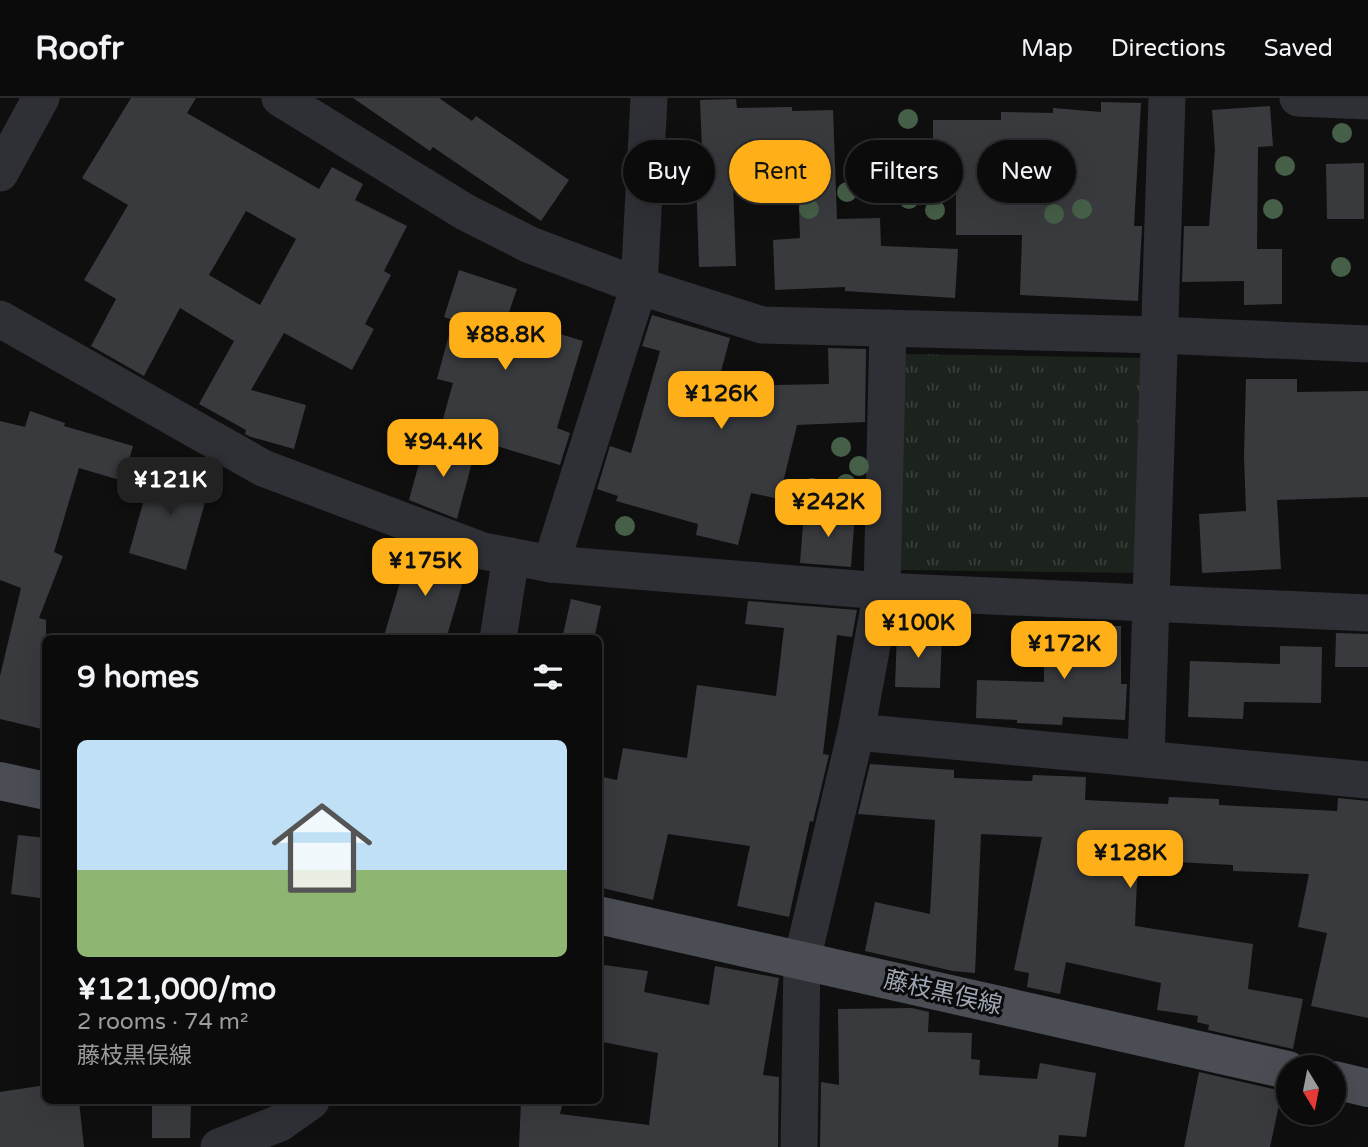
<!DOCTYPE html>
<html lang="en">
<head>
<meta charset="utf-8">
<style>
  body { margin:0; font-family:"Varela Round","Noto Sans JP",sans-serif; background:#141415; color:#f1f3f6; height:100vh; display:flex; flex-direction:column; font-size:26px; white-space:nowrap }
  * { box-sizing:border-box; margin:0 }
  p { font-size:23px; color:#9a9b9d }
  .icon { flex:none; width:38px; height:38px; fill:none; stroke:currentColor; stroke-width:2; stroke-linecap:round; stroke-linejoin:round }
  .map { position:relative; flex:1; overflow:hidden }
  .details { position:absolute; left:42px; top:537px; width:560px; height:469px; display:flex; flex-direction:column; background:#0b0b0c; border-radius:10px; box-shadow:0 7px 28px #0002,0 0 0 2px #2b2b2d }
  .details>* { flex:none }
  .top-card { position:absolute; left:623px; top:42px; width:639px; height:63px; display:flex; gap:14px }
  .needle { width:46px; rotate:170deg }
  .tools { position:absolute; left:1276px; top:957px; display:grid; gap:14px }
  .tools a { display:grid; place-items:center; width:70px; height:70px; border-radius:50%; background:#0b0b0c; box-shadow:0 7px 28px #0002,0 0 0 2px #2b2b2d; font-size:35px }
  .price { position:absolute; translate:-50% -60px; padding:0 16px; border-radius:14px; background:#ffb018; color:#111; font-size:23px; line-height:46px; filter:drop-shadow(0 2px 4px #0008) }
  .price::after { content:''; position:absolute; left:50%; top:42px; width:21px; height:16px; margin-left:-10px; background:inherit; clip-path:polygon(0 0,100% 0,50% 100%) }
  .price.selected { background:#222; color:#fff }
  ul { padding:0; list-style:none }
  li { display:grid; align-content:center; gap:14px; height:371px; padding:0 35px }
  li span { display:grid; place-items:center; height:217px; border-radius:10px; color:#555 }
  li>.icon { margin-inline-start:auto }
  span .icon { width:126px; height:126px; fill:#fffc; stroke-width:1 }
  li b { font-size:30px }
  h2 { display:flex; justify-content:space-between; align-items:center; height:84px; padding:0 35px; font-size:30px }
  .pill { padding:0 24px; border-radius:32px; background:#0b0b0c; box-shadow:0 7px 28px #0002,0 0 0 2px #2b2b2d; font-size:24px; line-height:63px }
  .pill.selected { background:#ffb018; color:#111 }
  header { display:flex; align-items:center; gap:42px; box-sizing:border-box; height:98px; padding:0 35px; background:#0b0b0c; border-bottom:2px solid #2b2b2d }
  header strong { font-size:33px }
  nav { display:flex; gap:38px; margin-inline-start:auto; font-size:24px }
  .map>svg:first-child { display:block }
</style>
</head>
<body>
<header>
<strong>Roofr</strong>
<nav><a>Map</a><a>Directions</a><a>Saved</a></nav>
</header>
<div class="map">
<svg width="1368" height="1049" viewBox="0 0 1368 1049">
  <defs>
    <pattern id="park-tufts" width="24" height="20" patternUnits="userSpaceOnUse" patternTransform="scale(1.75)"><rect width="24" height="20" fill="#1b231c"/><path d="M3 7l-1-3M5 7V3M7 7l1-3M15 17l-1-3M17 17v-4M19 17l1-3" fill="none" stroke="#39403b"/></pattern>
  </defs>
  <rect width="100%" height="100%" fill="#0f0f10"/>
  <polygon fill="url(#park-tufts)" points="904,256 1148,260 1140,475 899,472"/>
  <g fill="#383a3e" fill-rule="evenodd">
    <path d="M131 0H196L187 15 319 91 332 69 363 86 355 102 407 128 384 173 391 177 365 226 374 231 352 272 284 235 251 292 306 307 294 351 251 339 245 336 246 332 199 306 234 243 180 210 144 278 91 248 116 201 84 182 128 107 82 80ZM246 113 296 141 260 207 209 177Z"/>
    <polygon points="353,0 439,0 472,23 476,18 569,82 541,123 433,49 430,53"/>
    <polygon points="736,1 737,10 792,9 792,13 833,12 837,121 880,120 881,148 958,151 955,200 845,193 845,189 775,192 773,142 800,140 798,82 733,85 736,168 699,169 696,79 686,80 685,51 702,51 700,2"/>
    <polygon points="1101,4 1141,5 1134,128 1142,128 1138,203 1020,197 1022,137 956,137 956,68 933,68 933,22 1001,22 1001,14 1053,15 1053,10 1101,14"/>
    <polygon points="1270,8 1273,48 1258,49 1257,151 1282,151 1282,206 1244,207 1244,183 1182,184 1184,128 1209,128 1215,52 1212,12"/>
    <polygon points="1364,65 1364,121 1327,121 1326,66"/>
    <polygon points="459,172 517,191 507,220 583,243 557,330 570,335 560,367 490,346 443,321 453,285 437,281 453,222 444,219"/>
    <polygon points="652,217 730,240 717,288 829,286 828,250 866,251 865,324 797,327 779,401 751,395 738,447 696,437 698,426 616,403 618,398 597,391 610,348 631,355 660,253 642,248"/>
    <polygon points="1246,281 1297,281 1297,294 1368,293 1368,399 1277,402 1281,471 1202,475 1199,416 1246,413 1244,358"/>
    <polygon points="30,313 65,325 64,328 133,348 123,383 79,370 54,454 63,458 39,520 46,522 46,632 0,621 0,578 21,490 0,482 0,323 25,329"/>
    <polygon points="436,342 475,353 457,421 409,402 421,358 431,361"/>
    <polygon points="154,366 211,383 186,472 129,455"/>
    <polygon points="804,413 855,416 851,469 800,465"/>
    <polygon points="411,448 446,461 444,466 466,473 446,541 383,541"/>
    <polygon points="571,501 601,508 594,541 562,541"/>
    <polygon points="748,503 857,512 852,539 837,537 823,656 829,657 813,724 810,723 789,819 737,808 750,748 668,736 653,802 598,789 598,678 617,682 623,650 687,660 697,587 776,598 784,530 745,526"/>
    <polygon points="1121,528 1121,586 1127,586 1125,622 1063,619 1062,627 1017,625 1017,622 976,620 977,582 1044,584 1044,529"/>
    <polygon points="897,534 942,536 940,590 895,589"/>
    <polygon points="1336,535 1368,536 1368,569 1335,569"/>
    <polygon points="1280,548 1322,549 1321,605 1244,604 1243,621 1188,619 1190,563 1280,566"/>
    <polygon points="870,666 954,672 954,680 1032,683 1033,677 1086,679 1085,702 1168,706 1169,699 1219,701 1219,707 1337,713 1338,700 1368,703 1368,920 1311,908 1327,835 1298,829 1309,776 1233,773 1233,767 1138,762 1135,828 1253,846 1248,891 1303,901 1293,951 1208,932 1209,927 1197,924 1198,918 1157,912 1161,885 1066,864 1060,896 1027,889 1029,875 1014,872 1042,739 981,736 975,875 953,873 865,853 875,804 930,816 935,722 858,716"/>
    <polygon points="18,737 46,740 46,801 11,796"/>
    <polygon points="604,867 648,873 644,894 709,907 715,868 779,880 763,977 779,979 778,1049 519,1049 521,1003 563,1003 560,1016 649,1027 658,955 598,943 598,898"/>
    <polygon points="912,910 929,914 928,934 972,935 971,961 980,962 979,977 1037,981 1040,965 1096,975 1086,1039 1059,1037 1058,1049 820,1049 821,984 839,987 838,911"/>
    <polygon points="1199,974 1282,993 1270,1049 1184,1049"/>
    <polygon points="46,987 46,1003 79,1003 84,1049 0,1049 0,994"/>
    <polygon points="152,1003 191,1003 190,1040 152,1040"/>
  </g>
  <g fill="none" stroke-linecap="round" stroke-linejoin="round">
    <g stroke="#2f3036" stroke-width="37">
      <polyline points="280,0 465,114 530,147 639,188 762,227 1159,237 1368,246"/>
      <polyline points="1298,0 1368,3"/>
      <polyline points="0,75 41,0"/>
      <polyline points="0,221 263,370 483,453 551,466 882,493 1368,515"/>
      <polyline points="551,466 639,188 649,0"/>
      <polyline points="498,541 511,458"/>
      <polyline points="856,634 1368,682"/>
      <polyline points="1146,661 1167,0"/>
      <polyline points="219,1049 280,1025 311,1003"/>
      <polyline points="799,1049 802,862 856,634 882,493 888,230"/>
    </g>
    <g stroke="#4b4d55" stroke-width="38">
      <polyline points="0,683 46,693"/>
      <polyline points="598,817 1288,972"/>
      <polyline points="1334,982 1368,990"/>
    </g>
  </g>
  <g fill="#465f48">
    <circle cx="908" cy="21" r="10"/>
    <circle cx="1342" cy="35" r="10"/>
    <circle cx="1285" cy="68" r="10"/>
    <circle cx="927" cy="87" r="10"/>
    <circle cx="847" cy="94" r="10"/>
    <circle cx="909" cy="101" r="10"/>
    <circle cx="809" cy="111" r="10"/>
    <circle cx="1082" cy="111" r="10"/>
    <circle cx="1273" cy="111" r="10"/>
    <circle cx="935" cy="112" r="10"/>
    <circle cx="1054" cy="116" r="10"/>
    <circle cx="1341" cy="169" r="10"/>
    <circle cx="841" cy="349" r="10"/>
    <circle cx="859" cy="368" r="10"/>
    <circle cx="846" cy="386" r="10"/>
    <circle cx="812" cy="390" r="10"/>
    <circle cx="625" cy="428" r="10"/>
  </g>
  <g text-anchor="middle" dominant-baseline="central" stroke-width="6" stroke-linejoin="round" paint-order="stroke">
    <g font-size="24" fill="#9ea5b3" stroke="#0a0a0b">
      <text transform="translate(943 895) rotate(13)">藤枝黒俣線</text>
    </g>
  </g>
</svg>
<div class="tools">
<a><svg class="needle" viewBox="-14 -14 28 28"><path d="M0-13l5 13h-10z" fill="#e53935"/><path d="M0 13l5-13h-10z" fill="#9a9b9d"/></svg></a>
</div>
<b class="price" style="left:505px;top:274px">¥88.8K</b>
<b class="price" style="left:721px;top:333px">¥126K</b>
<b class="price" style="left:443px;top:381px">¥94.4K</b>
<b class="price selected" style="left:170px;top:419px">¥121K</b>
<b class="price" style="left:828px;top:441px">¥242K</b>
<b class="price" style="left:425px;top:500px">¥175K</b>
<b class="price" style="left:918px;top:562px">¥100K</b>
<b class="price" style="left:1064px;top:583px">¥172K</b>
<b class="price" style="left:1130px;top:792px">¥128K</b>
<div class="top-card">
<a class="pill">Buy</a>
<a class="pill selected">Rent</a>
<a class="pill">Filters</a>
<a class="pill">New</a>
</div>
<section class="details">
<h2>9 homes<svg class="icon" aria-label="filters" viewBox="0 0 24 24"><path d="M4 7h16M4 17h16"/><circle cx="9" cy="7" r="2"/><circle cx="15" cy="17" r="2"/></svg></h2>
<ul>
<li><span style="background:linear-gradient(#bfe0f5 60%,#8fb573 0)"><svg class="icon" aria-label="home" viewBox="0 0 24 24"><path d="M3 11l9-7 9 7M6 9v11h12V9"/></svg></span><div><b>¥121,000/mo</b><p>2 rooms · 74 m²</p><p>藤枝黒俣線</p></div></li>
</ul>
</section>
</div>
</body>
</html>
